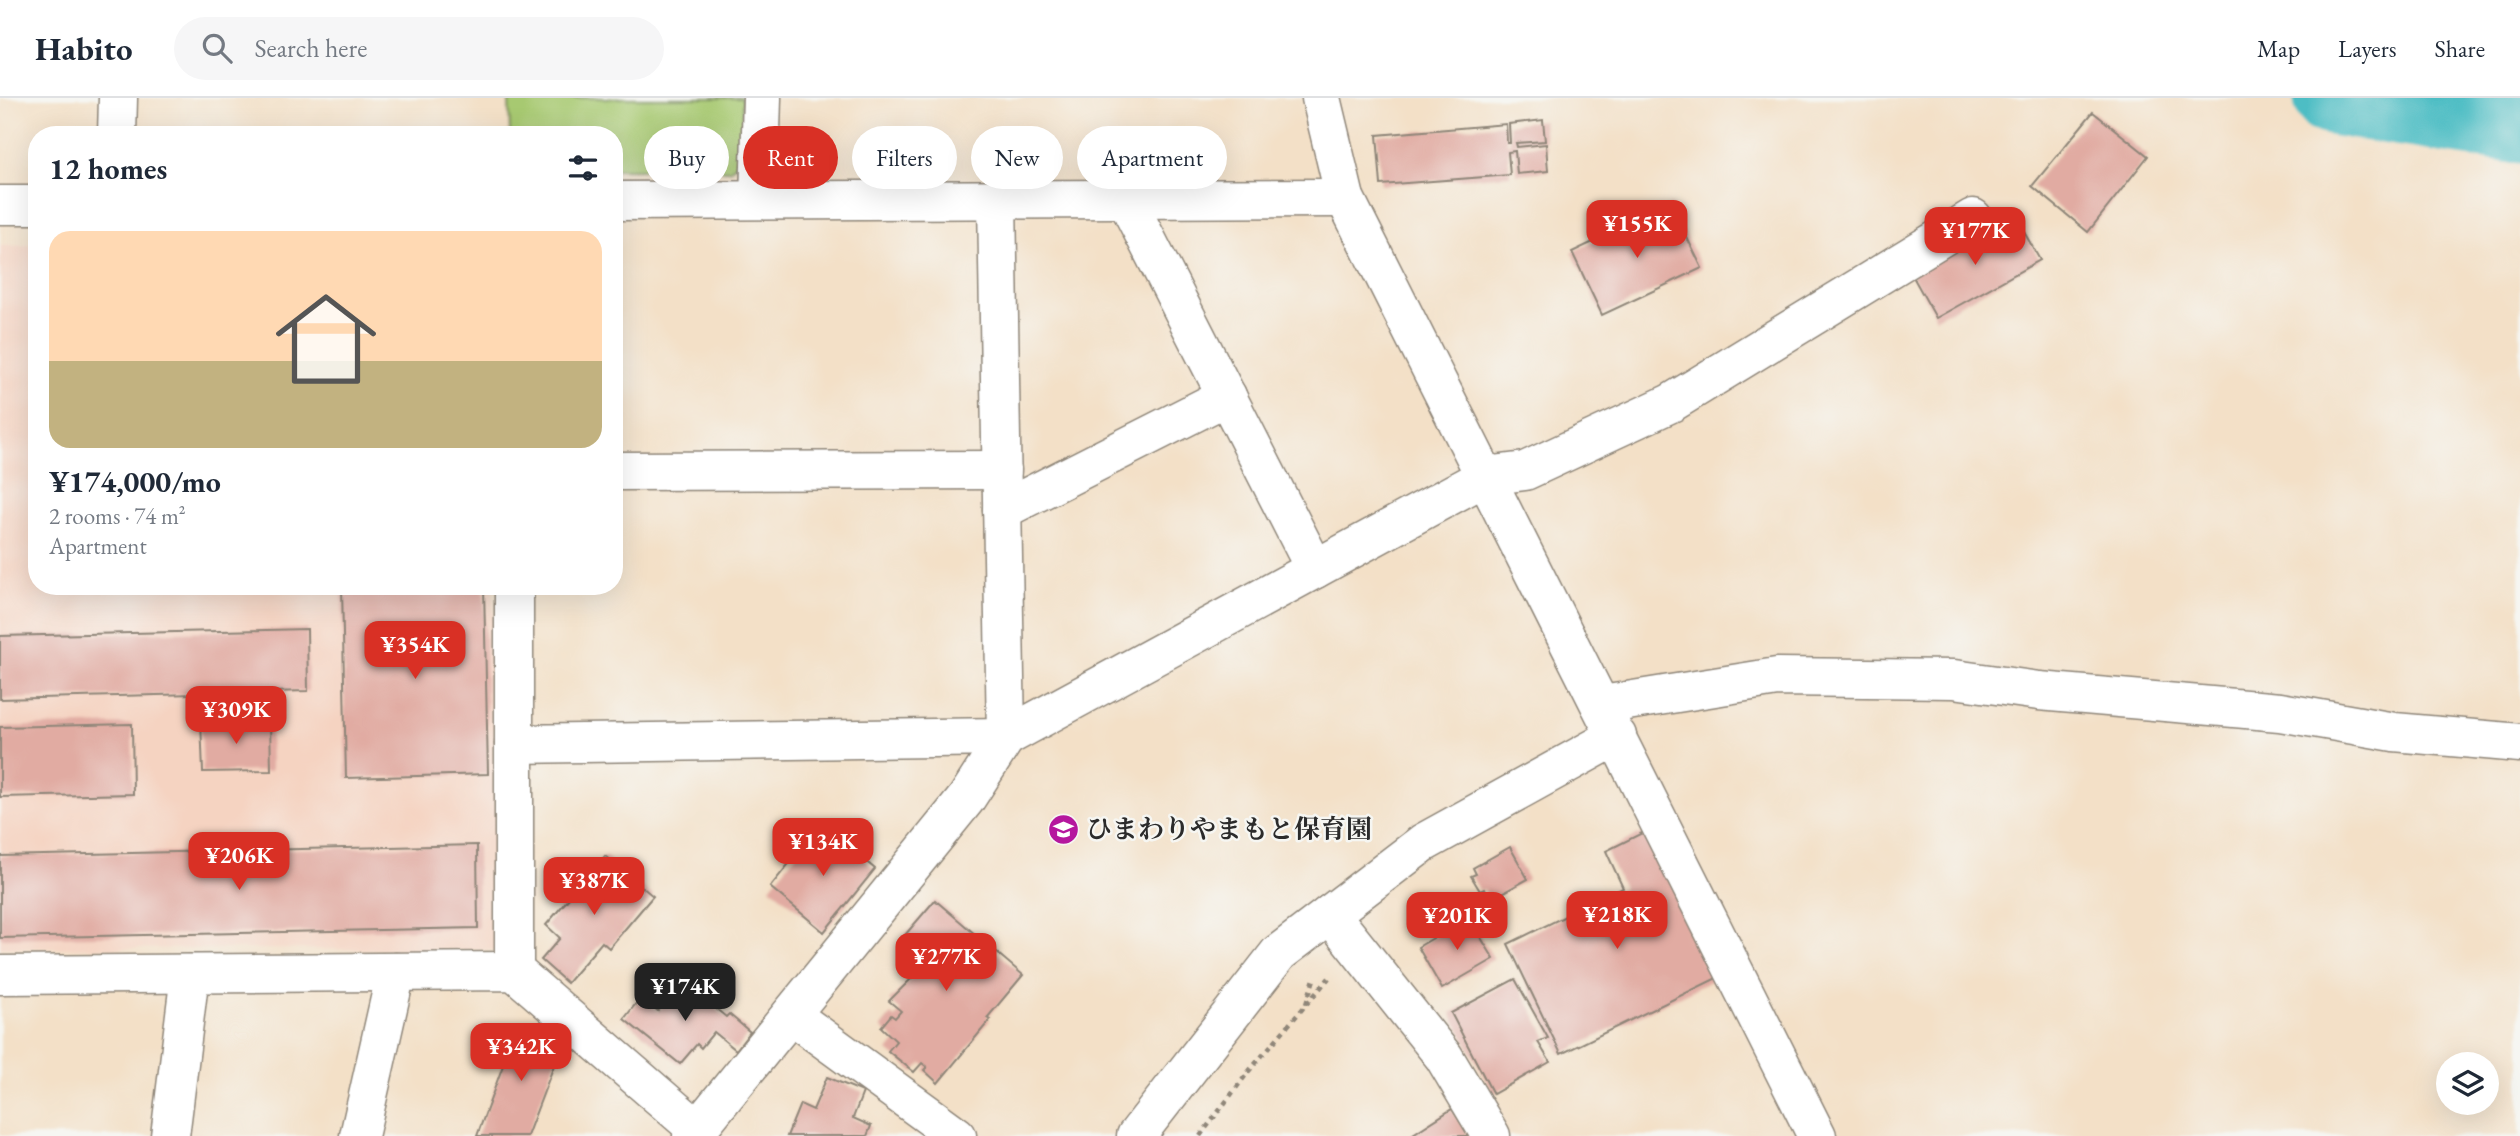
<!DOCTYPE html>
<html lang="en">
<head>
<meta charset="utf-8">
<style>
  body { margin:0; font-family:"EB Garamond","Noto Serif JP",serif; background:#f6f6f7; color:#1f2937; height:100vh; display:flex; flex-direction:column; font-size:26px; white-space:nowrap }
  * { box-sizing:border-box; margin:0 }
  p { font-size:23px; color:#747a83 }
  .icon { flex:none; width:38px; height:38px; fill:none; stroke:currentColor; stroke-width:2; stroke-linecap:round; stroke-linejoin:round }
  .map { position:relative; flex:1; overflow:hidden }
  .details { position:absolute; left:28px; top:28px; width:595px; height:469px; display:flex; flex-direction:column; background:#fff; border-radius:28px; box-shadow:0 7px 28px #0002 }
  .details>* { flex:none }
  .guide { position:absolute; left:644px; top:28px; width:665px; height:63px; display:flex; gap:14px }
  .buttons { position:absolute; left:2436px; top:954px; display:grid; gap:14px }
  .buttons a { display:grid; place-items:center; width:63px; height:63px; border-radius:50%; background:#fff; box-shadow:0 7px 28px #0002; font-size:35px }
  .price { position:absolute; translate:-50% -60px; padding:0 16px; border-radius:14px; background:#d93025; color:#fff; font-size:23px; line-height:46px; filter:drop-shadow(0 2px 4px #0008) }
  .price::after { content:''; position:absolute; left:50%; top:42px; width:21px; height:16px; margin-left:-10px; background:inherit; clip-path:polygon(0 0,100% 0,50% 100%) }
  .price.current { background:#222; color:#fff }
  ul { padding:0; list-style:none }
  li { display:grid; align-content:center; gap:14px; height:371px; padding:0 21px }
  li span { display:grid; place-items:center; height:217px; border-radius:21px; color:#555 }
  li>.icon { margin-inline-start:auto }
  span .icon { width:126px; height:126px; fill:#fffc; stroke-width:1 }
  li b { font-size:30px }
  h2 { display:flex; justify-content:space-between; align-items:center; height:84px; padding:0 21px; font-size:30px }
  .pill { padding:0 24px; border-radius:32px; background:#fff; box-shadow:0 7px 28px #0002; font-size:24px; line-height:63px }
  .pill.current { background:#d93025; color:#fff }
  header { display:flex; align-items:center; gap:42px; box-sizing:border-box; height:98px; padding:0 35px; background:#fff; border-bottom:2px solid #e0e1e3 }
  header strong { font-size:33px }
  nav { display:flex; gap:38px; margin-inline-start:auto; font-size:24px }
  .search { width:490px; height:63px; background:#f6f6f7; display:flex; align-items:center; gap:18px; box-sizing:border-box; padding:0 24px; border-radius:38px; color:#747a83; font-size:26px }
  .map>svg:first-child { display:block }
</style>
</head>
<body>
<header>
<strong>Habito</strong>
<div class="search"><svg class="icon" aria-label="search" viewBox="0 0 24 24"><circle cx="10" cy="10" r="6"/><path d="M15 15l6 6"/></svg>Search here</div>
<nav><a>Map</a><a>Layers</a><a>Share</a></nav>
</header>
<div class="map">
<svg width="2520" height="1038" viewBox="0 0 2520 1038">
  <rect width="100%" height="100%" fill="#f6f6f2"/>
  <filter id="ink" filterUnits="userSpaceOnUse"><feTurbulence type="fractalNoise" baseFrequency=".0143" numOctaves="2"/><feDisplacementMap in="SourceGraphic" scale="14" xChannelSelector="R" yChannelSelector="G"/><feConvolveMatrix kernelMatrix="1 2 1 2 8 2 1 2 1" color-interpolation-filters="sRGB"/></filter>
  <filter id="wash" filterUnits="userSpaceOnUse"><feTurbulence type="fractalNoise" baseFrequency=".00686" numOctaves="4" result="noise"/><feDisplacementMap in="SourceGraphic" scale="28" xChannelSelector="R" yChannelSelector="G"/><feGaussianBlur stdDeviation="1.57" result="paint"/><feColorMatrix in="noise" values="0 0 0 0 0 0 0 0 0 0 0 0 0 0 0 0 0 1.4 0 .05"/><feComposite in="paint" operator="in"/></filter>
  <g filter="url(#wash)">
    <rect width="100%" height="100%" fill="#f3e0c7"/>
    <polygon fill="#f5d3c1" points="37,147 37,488 493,488 498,852 0,850 0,148"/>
    <polygon fill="#a7c971" stroke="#697a4e" stroke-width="2" points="509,0 742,0 742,60 730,72 614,71 614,37 510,37"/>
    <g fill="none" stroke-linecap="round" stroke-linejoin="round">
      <polyline stroke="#4ebdc4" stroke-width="75" points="2331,0 2520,29"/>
    </g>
    <g id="blocks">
      <g fill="#e1aba2">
        <polygon points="2093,14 2148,58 2088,134 2032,88"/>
        <polygon points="1543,22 1545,43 1516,45 1517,49 1546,46 1548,73 1517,76 1515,53 1508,54 1510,77 1381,87 1377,37 1506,26 1507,45 1510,45 1509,26"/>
        <polygon points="1671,107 1702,170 1602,217 1572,154"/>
        <polygon points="2010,118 2020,135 2024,134 2040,162 1936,220 1912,177 1919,169"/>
        <polygon points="342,488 484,488 488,676 346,680"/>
        <polygon points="307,531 308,593 0,601 0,538"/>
        <polygon points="270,622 271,673 203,674 201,623"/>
        <polygon points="132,626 133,696 0,699 0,629"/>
        <polygon points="821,726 875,771 824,834 770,789"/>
        <polygon points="1652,730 1723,877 1561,956 1508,846 1623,790 1606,753"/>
        <polygon points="477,747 478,830 0,840 0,758"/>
        <polygon points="1510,749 1528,781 1490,802 1484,791 1480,793 1471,778 1476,776 1473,770"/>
        <polygon points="605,758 653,798 609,850 602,844 567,885 541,862 560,840 546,827"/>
        <polygon points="935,802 1023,877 987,920 990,922 938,985 924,972 927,969 922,965 914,974 888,953 896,943 881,929 891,917 895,920 901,913 889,903 925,867 899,844"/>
        <polygon points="1469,819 1472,824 1479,819 1485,832 1478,835 1494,861 1442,891 1418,849"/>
        <polygon points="685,881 717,908 715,910 726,919 729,916 750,934 736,952 714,934 701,950 697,946 680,966 624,921 641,899 658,913"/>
        <polygon points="1515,881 1548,940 1538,944 1550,964 1493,996 1451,915"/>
        <polygon points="519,924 564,941 527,1038 477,1038"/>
        <polygon points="827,979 863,994 853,1020 871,1028 867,1038 787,1038 800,1006 813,1012"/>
        <polygon points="1452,1011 1469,1038 1410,1038"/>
      </g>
    </g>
  </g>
  <g filter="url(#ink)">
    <use href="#blocks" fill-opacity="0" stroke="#8f8679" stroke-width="2"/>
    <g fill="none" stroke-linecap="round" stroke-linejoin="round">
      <defs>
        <g id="minor">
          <polyline points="1321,0 1345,100 1817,1038"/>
          <polyline points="117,37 118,0"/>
          <polyline points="759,101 762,0"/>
          <polyline points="1126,101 1315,471"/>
          <polyline points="614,103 1345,100"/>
          <polyline points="0,107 37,107"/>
          <polyline points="614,373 1002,372"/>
          <polyline points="1002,412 1227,298"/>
          <polyline points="1602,607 1777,579 1954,581 2039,593 2280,614 2394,634 2520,645"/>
          <polyline points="514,646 1006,639 1486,378 1525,373 1671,305 1973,120"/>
          <polyline points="1330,816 1444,959 1491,1038"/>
          <polyline points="514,873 514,488"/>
          <polyline points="0,877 514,873 697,1031"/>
          <polyline points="791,917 957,1038"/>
          <polyline points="170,1038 190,876"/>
          <polyline points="359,1038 396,874"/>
          <polyline points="692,1038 966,701 1006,639 997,102"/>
          <polyline points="1136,1038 1279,855 1423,745 1617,638"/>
        </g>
      </defs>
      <use href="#minor" stroke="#8f8679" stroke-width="41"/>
      <g stroke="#8f8679" stroke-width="4.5" stroke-dasharray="5 5" stroke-linecap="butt">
        <polyline points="1306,906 1314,881"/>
        <polyline points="1200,1038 1249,973 1329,880"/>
      </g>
      <use href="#minor" stroke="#fff" stroke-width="38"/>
    </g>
  </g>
  <defs>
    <symbol id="school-disc" viewBox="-11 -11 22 22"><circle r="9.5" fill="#b5179e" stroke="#f6f6f2"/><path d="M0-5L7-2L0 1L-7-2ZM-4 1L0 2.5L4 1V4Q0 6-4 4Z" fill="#fff"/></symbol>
  </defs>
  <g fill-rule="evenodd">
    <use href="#school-disc" x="1046" y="714" width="35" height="35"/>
  </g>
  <g text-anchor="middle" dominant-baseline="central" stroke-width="5" stroke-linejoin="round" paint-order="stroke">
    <g font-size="26" font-weight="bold" fill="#2b2b2b" stroke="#f6f6f2" text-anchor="start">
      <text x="1086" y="731">ひまわりやまもと保育園</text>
    </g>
  </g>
</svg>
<div class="buttons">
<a><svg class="icon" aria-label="layers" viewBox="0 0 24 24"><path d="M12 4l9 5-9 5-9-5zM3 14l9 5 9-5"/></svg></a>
</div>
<b class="price" style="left:1637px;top:162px">¥155K</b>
<b class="price" style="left:1975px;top:169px">¥177K</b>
<b class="price" style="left:415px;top:583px">¥354K</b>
<b class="price" style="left:236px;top:648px">¥309K</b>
<b class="price" style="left:823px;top:780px">¥134K</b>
<b class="price" style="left:239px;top:794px">¥206K</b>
<b class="price" style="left:594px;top:819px">¥387K</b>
<b class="price" style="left:1617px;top:853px">¥218K</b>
<b class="price" style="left:1457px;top:854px">¥201K</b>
<b class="price" style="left:946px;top:895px">¥277K</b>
<b class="price current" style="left:685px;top:925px">¥174K</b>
<b class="price" style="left:521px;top:985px">¥342K</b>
<div class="guide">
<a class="pill">Buy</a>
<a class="pill current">Rent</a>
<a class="pill">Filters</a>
<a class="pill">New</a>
<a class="pill">Apartment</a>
</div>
<section class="details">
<h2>12 homes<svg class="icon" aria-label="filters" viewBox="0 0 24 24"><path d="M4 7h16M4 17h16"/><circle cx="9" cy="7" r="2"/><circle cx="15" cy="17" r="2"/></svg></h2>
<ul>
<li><span style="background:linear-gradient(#ffd9b3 60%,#c2b280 0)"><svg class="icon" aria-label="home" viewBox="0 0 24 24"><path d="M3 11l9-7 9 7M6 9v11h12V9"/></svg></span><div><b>¥174,000/mo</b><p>2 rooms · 74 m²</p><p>Apartment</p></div></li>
</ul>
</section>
</div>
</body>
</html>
